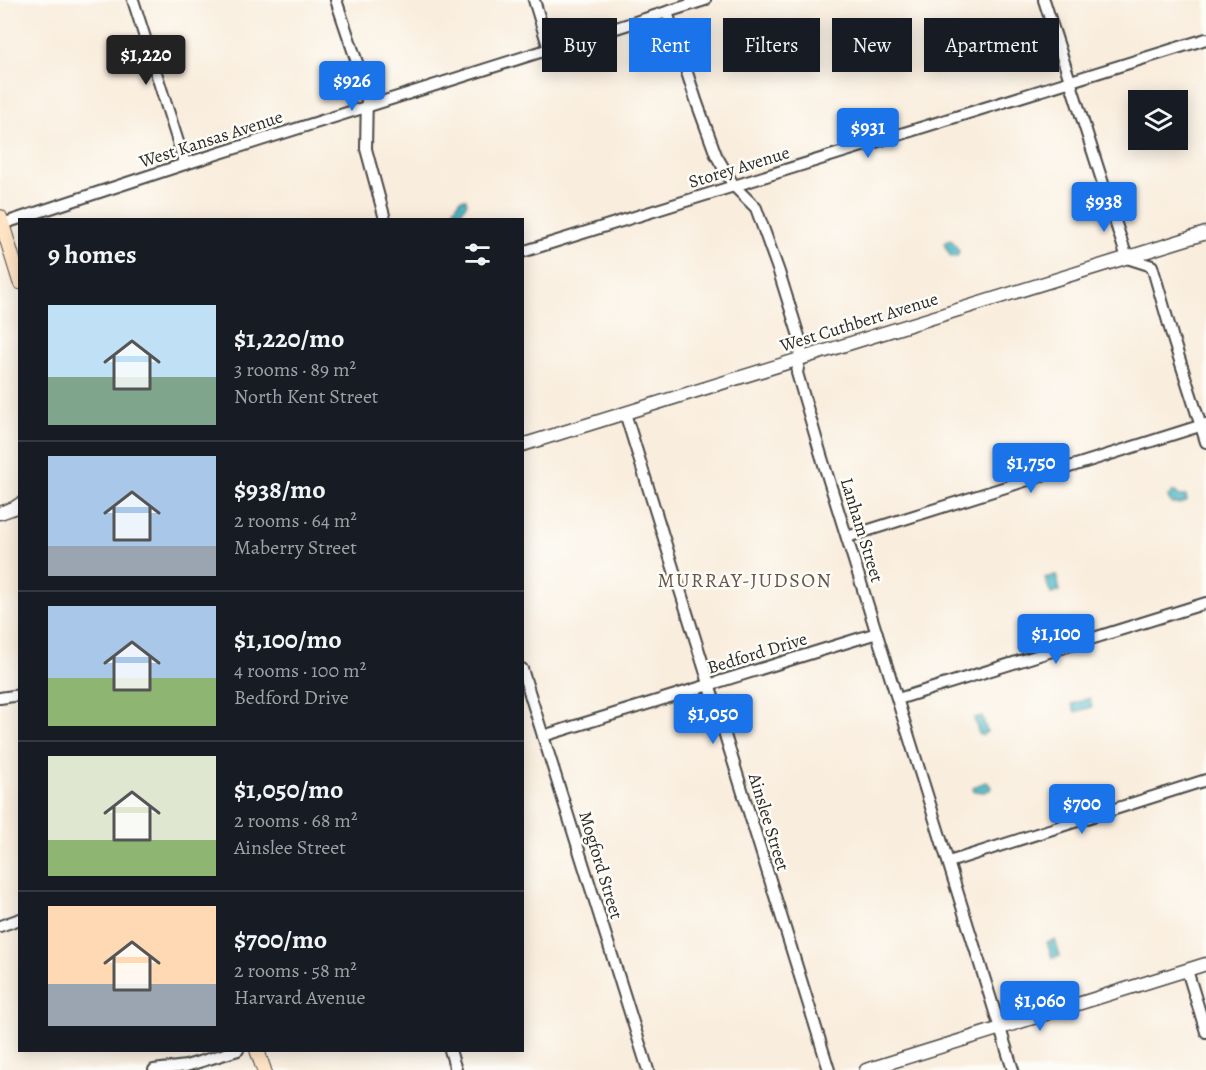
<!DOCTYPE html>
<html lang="en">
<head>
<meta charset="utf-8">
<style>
  body { margin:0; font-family:Alegreya,serif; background:#242831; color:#f1f3f6; height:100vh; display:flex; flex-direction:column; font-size:22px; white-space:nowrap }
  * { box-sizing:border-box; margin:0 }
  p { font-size:20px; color:#9ea1a6 }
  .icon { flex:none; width:33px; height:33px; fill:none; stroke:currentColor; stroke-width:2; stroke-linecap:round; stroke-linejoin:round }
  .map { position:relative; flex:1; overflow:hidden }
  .panel { position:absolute; left:18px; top:218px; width:506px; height:834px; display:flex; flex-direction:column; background:#171b24; border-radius:0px; box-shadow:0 3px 15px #0003 }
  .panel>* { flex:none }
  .guide { position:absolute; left:542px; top:18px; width:570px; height:54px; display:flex; gap:12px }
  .tools { position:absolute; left:1128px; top:90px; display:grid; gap:12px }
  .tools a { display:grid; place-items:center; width:60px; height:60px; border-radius:0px; background:#171b24; box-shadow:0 3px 15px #0003; font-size:30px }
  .price { position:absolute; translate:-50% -51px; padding:0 14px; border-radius:6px; background:#1a73e8; color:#fff; font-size:20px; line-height:39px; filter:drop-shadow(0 2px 3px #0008) }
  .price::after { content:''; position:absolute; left:50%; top:36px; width:18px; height:14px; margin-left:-9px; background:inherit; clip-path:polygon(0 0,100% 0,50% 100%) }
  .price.current { background:#222; color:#fff }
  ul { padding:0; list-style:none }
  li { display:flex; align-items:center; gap:18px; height:150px; padding:0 30px }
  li+li { border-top:2px solid #363941 }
  li span { display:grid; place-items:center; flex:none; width:168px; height:120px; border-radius:0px; color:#555 }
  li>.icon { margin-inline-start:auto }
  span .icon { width:72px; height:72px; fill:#fffc; stroke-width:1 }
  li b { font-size:26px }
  h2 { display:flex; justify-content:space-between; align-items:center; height:72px; padding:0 30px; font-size:26px }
  .tag { padding:0 21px; border-radius:0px; background:#171b24; box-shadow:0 3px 15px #0003; font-size:21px; line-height:54px }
  .tag.current { background:#1a73e8; color:#fff }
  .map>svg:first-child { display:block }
</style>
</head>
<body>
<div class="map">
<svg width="1206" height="1070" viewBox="0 0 1206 1070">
  <rect width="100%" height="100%" fill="#fdfcf7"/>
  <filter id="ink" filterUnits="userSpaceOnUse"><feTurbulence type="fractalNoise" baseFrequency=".0167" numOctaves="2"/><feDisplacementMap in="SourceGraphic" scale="12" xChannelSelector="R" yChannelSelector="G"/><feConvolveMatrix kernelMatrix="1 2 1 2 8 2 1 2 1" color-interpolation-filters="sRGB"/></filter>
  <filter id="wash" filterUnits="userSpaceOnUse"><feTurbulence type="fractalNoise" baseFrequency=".008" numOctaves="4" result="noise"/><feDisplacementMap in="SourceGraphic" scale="24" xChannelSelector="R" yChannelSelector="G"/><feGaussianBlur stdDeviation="1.35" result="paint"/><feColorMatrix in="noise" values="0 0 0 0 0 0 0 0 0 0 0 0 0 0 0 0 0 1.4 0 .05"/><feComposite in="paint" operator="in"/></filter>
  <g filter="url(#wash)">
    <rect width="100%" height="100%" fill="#f9eddd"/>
    <g fill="#4bb7c6" stroke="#3b7178" stroke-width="1.5">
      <polygon points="461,199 466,199 467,203 459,215 455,215 454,209"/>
      <polygon points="948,240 952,241 959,251 957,256 951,257 944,244"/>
      <path d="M1172 492H1175L1180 496H1186L1187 500C1183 505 1177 504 1171 503L1168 497Z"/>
      <polygon points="1056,575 1060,591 1051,594 1045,578"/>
      <polygon points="1090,698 1092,707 1075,712 1072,704"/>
      <polygon points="982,716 987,732 982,735 981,734 979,734 974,718"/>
      <polygon points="986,782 988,783 991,787 990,790 984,792 974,791 973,787"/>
      <polygon points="1055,940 1060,956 1052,958 1047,942"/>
    </g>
  </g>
  <g filter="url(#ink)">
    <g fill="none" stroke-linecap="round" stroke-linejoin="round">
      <defs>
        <g id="minor">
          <polyline points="133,0 185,164"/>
          <polyline points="336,0 367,92 366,149 385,219"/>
          <polyline points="534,0 549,49"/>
          <polyline points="1044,0 1127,258 1152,266 1174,342 1206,442"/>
          <polyline points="667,12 697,103 716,155 734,186 756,208 779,272 802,346 797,373 821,455 1013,1070"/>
          <polyline points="2,224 185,164 705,0"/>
          <polyline points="522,252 1206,39"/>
          <polyline points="625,413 829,1070"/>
          <polyline points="847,537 1206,424"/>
          <polyline points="522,669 648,1070"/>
          <polyline points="0,698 20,695"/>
          <polyline points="898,699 1206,603"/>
          <polyline points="543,736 877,633"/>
          <polyline points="949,862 1206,780"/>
          <polyline points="0,926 20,919"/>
          <polyline points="1187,970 1206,1032"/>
          <polyline points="450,1050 456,1070"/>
          <polyline points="154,1070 186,1066 238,1050"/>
        </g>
        <g id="tertiary">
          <polyline points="522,445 1206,233"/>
          <polyline points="0,513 14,508 20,504"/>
          <polyline points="866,1070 1206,964"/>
        </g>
        <g id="secondary">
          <polyline points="0,217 20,282"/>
          <polyline points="257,1050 264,1070"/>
        </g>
      </defs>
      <use href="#minor" stroke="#4a4846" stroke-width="14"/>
      <use href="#tertiary" stroke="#4a4846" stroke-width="15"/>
      <use href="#secondary" stroke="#4a4846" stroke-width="16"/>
      <use href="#minor" stroke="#fff" stroke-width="10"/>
      <use href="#tertiary" stroke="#fff" stroke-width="12"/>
      <use href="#secondary" stroke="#ffe4c6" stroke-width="14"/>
    </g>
  </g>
  <g text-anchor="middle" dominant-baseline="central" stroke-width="5" stroke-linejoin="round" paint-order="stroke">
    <g font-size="18" fill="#2b2b2b" stroke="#fdfcf7">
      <text transform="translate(211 139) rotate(-18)">West Kansas Avenue</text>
      <text transform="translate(739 167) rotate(-17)">Storey Avenue</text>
      <text transform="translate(859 322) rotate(-17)">West Cuthbert Avenue</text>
      <text transform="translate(862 530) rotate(73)">Lanham Street</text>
      <text transform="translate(757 653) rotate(-17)">Bedford Drive</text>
      <text transform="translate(769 822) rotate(73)">Ainslee Street</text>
      <text transform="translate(601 865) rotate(73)">Mogford Street</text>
    </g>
    <g font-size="20" letter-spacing="1.5" fill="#68554c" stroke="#fdfcf7">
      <text x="745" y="580">MURRAY-JUDSON</text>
    </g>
  </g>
</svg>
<div class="tools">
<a><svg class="icon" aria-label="layers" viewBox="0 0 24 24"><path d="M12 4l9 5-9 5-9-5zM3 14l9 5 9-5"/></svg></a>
</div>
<b class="price current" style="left:146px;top:86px">$1,220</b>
<b class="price" style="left:352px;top:112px">$926</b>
<b class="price" style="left:868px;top:159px">$931</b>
<b class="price" style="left:1104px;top:233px">$938</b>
<b class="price" style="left:1031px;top:494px">$1,750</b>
<b class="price" style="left:1056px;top:665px">$1,100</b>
<b class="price" style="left:713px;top:745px">$1,050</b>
<b class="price" style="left:1082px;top:835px">$700</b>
<b class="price" style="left:1040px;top:1032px">$1,060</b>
<div class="guide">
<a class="tag">Buy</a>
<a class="tag current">Rent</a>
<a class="tag">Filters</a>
<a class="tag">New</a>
<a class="tag">Apartment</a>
</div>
<section class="panel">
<h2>9 homes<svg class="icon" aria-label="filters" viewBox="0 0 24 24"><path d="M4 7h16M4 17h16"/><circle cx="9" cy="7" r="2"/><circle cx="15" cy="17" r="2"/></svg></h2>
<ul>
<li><span style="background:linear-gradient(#bfe0f5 60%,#7fa58c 0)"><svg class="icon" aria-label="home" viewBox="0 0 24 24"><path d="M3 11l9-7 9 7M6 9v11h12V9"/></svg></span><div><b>$1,220/mo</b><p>3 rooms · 89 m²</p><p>North Kent Street</p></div></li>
<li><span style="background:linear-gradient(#a9c7e8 75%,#9aa5b1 0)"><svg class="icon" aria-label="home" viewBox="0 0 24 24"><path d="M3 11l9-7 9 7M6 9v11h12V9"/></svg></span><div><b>$938/mo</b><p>2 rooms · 64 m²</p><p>Maberry Street</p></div></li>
<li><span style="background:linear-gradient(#a9c7e8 60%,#8fb573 0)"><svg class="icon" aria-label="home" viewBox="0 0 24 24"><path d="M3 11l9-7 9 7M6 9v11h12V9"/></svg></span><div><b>$1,100/mo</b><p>4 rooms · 100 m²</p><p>Bedford Drive</p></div></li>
<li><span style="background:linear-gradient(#dfe7d0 70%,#8fb573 0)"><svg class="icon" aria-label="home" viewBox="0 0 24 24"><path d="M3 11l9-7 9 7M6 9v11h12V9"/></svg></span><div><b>$1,050/mo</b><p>2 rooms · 68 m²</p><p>Ainslee Street</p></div></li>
<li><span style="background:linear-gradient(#ffd9b3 65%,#9aa5b1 0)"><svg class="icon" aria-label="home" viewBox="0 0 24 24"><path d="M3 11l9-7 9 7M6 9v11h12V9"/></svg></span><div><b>$700/mo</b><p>2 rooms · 58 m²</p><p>Harvard Avenue</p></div></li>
</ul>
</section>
</div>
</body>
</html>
